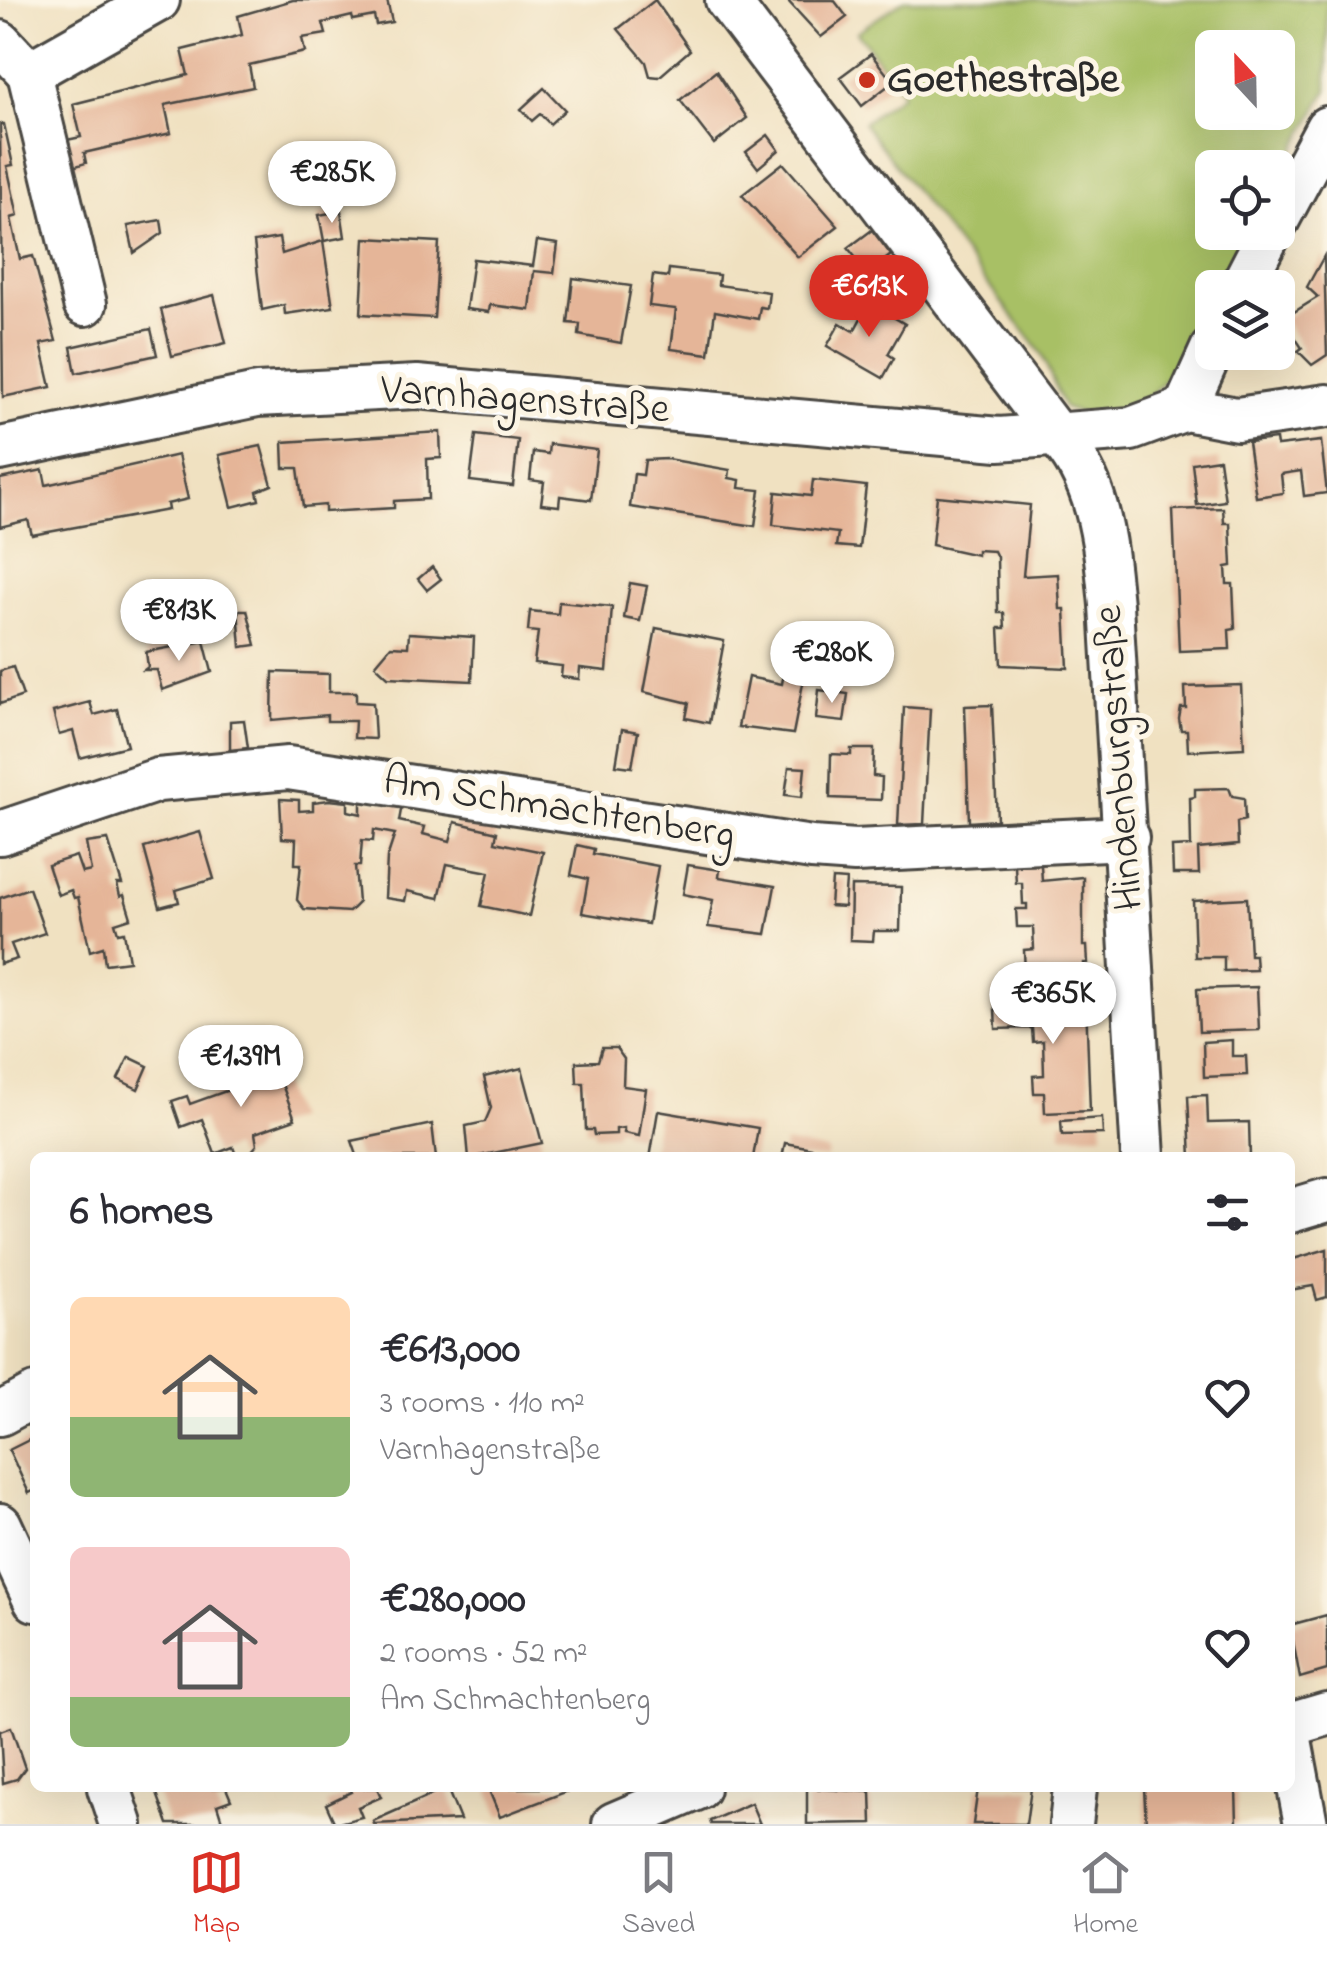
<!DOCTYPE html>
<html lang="en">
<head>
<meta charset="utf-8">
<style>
  body { margin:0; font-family:"Indie Flower",sans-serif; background:#f7f7f7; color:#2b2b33; height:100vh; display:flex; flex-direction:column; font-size:38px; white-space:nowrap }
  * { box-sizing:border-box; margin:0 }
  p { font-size:32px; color:#7c7c81 }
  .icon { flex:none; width:55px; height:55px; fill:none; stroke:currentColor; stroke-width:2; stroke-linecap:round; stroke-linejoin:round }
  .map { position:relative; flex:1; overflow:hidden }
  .panel { position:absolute; left:30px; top:1152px; width:1265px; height:640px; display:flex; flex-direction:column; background:#fff; border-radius:15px; box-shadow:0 10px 40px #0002 }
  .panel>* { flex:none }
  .needle { width:65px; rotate:338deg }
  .controls { position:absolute; left:1195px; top:30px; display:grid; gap:20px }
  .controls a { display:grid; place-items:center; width:100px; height:100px; border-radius:15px; background:#fff; box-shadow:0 10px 40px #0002; font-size:50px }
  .price { position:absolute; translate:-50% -85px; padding:0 22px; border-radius:35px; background:#fff; color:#222; font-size:32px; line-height:65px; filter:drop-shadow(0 2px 5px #0008) }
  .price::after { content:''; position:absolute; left:50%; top:60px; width:30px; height:22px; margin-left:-15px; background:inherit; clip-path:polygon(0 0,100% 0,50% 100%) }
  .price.current { background:#d93025; color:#fff }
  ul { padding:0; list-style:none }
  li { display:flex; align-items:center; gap:30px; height:250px; padding:0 40px }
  li span { display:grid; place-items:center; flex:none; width:280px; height:200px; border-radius:15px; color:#555 }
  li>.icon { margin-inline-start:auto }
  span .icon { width:120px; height:120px; fill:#fffc; stroke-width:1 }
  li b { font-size:42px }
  h2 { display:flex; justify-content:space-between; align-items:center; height:120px; padding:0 40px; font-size:42px }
  .tabs { display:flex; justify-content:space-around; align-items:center; height:140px; border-top:2px solid #e1e1e2; background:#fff; font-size:28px; color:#7c7c81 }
  .tabs a { display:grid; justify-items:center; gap:5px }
  .tabs .current { color:#d93025 }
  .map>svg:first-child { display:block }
</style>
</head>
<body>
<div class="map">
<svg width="1327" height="1824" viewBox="0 0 1327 1824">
  <rect width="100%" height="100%" fill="#fcf5e5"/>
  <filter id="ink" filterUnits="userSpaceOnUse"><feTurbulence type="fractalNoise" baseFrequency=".01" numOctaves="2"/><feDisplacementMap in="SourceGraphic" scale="20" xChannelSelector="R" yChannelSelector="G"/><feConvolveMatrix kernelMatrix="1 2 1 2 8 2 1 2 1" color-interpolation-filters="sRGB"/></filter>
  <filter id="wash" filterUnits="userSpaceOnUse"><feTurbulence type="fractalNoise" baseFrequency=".0048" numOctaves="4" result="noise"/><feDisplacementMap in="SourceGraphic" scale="40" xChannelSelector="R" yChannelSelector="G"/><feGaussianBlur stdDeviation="2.25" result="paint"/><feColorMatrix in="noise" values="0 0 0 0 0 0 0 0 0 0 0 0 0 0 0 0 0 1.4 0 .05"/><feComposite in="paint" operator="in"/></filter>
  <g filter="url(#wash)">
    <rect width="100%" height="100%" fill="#f0e1c1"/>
    <path fill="#a8c065" stroke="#6a7648" stroke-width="2.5" fill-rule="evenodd" d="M904 0H1327V90L1278 180V168H1212V232L1249 233 1217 287 1212 288V296C1176 358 1153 441 1064 408L1041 353 863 123 903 93 857 32ZM1212 48H1278V112H1212Z"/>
    <g id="blocks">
      <g fill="#e5b598">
        <polygon points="293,0 387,0 392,22 376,25 374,16 353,20 352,16 323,23 326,34 302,38 305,52 249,65 253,87 165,105 171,133 84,153 86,163 73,167 67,140 81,137 73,104 188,75 182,50 242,35 238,16"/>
        <polygon points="655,0 690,50 659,77 650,76 646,62 618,29"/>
        <polygon points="787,0 834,0 847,17 821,37"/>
        <polygon points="871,54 893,82 862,106 840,77"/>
        <polygon points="716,71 747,118 714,144 680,100"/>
        <polygon points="544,88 565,110 550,124 540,114 532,121 521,109"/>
        <polygon points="0,124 4,124 13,165 7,166 18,216 11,218 20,259 33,256 56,341 41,344 51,387 3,397"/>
        <polygon points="768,135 779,150 758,168 746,152"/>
        <polygon points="783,163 838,226 798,257 742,195"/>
        <polygon points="341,211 345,237 324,241 319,215"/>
        <polygon points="161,220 163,233 134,253 128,226"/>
        <polygon points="872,230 891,255 868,273 848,248"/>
        <polygon points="279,238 282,254 323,241 333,307 285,314 284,305 262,310 254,242"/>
        <polygon points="365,238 439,242 434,318 361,314"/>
        <polygon points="537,241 558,244 554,273 534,271 530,310 490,305 489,312 466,309 473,259 533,266"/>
        <polygon points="1324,256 1327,355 1312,365 1298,351 1302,348 1283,319 1318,297 1307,287"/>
        <polygon points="669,269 719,275 718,285 769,292 767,308 760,307 758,319 715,311 709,354 671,349 676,309 649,306 653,275 668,277"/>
        <polygon points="573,278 631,286 621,343 579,335 580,324 568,323"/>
        <polygon points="214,295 226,343 172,356 161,309"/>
        <polygon points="869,303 905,324 888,354 894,358 883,378 827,346 840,323 854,331"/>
        <polygon points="151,329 157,355 76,373 71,347"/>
        <polygon points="440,432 441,458 427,459 428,499 394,501 394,508 325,512 325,505 303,507 298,468 284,468 283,442"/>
        <polygon points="476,435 518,440 513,486 470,481"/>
        <polygon points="1276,439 1277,446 1321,441 1327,493 1304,496 1301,471 1281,474 1283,493 1256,497 1248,442"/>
        <polygon points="549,444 597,450 591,500 560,496 559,506 541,504 544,482 530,480 533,452 548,454"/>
        <polygon points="261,446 272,485 257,491 259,500 232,507 219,455"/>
        <polygon points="178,455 188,499 167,504 168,510 32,535 28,520 0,527 0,479 43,470 46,485"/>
        <polygon points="667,459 730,470 729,478 740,480 739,488 760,490 755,526 630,507 634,474 643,475 645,460"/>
        <polygon points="1219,459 1225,501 1197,505 1192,463"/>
        <polygon points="813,480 866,486 859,548 836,546 838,533 773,525 776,492 811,496"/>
        <polygon points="937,496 1030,505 1023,576 1058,574 1060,609 1065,609 1068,668 1001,665 999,628 1005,628 1004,613 998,613 997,557 994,551 977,550 977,555 932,545"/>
        <polygon points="1223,508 1224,523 1230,523 1232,566 1226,567 1227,584 1233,584 1235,629 1229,630 1230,649 1179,651 1173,510"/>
        <polygon points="432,567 441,579 427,590 418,579"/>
        <polygon points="630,583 647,586 640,621 624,618"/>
        <polygon points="559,602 612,607 607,671 580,668 579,679 561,677 562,666 534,663 538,632 528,631 530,611 558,614"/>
        <polygon points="238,610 247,610 256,645 241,647"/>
        <polygon points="656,628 724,641 709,723 686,718 689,703 644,692"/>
        <polygon points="409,633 474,637 472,681 388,677 375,665 391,646 408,647"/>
        <polygon points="204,641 212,672 162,690 157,670 144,670 148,667 146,652"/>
        <polygon points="787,654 808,658 793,734 738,727 748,677 782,684"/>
        <polygon points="13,667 23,696 0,704 0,671"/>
        <polygon points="273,672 329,674 329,692 356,692 356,702 373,703 375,739 354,738 355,721 327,721 327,715 272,720"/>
        <polygon points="1241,685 1244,748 1188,751 1187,730 1181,730 1179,719 1181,708 1186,708 1185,687"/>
        <polygon points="819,690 848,694 844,722 816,719"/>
        <polygon points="90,702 94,715 117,709 127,746 80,758 73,731 59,735 53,712"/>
        <polygon points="992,705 997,820 969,822 965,706"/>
        <polygon points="904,707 930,709 924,824 898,825"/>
        <polygon points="244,720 248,748 230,750 230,721"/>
        <polygon points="622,729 638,732 632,767 616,765"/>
        <polygon points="851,749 874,749 873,776 882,777 881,800 830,798 831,754 851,755"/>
        <polygon points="789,767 805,768 802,797 785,795"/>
        <polygon points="1229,788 1232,796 1244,798 1245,820 1237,822 1238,845 1198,849 1199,874 1173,874 1172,847 1191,846 1190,798 1195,797 1195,789"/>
        <polygon points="280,799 299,800 299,811 313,810 313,802 329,800 348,802 348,811 361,814 361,802 402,805 399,821 425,827 423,834 450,841 455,822 497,832 495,842 543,852 529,916 481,906 489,872 447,864 439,898 407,891 405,901 385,898 387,858 395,834 374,830 373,841 362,840 360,866 355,866 358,903 349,912 304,909 297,900 301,864 295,864 296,839 282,838"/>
        <polygon points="200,832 214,879 176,890 179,902 160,907 144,848"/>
        <polygon points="108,840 122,884 117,884 120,896 124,895 131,918 115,923 118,933 124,932 129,961 105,964 103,947 90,951 78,897 74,898 71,890 58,895 48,865 76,856 82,873 91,871 86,843"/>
        <polygon points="577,845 594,849 593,854 658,866 648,924 582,913 588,879 571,875"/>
        <polygon points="688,865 720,870 719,877 775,886 766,934 708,927 713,900 683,894"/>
        <polygon points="1041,865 1042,881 1083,877 1083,946 1087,946 1088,963 1084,963 1084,971 1025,973 1024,950 1034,949 1033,927 1017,927 1016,909 1027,909 1027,904 1023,904 1022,883 1016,883 1015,866"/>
        <polygon points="832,879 846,880 844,907 830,906"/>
        <polygon points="851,886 901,887 900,931 874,931 873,941 850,940"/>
        <polygon points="29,888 45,933 11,944 17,959 0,964 0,898"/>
        <polygon points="1247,898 1250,955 1255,955 1256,970 1224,971 1224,957 1195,957 1193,901"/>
        <polygon points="1257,987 1259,1030 1199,1032 1197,989"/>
        <polygon points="1023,989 1024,1004 1086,1001 1090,1111 1045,1113 1044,1093 1034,1093 1033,1076 1044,1075 1043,1041 1033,1042 1032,1028 996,1029 994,990"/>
        <polygon points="1232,1040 1232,1056 1246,1056 1247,1075 1204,1077 1203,1042"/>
        <polygon points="602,1048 616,1048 624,1059 623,1086 646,1089 639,1136 624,1133 624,1128 616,1129 616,1134 594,1135 593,1130 586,1130 584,1083 577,1083 576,1062 598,1061"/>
        <polygon points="129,1057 148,1066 138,1089 118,1079"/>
        <polygon points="272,1058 295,1119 255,1133 257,1145 249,1154 237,1158 233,1147 215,1154 202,1119 181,1127 172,1101 187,1096 190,1104 243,1085 238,1070"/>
        <polygon points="522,1068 542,1143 469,1158 466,1126 485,1122 491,1108 484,1077"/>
        <polygon points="1207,1095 1208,1123 1249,1122 1250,1158 1191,1158 1188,1096"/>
        <polygon points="658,1111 758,1128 753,1158 650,1158"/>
        <polygon points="1102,1118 1103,1134 1062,1135 1061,1121"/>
        <polygon points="432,1124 436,1158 358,1158 352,1141"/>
        <polygon points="785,1143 828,1151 827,1158 782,1158"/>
        <polygon points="1327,1249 1327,1297 1317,1300 1313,1286 1290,1290 1290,1260"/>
        <polygon points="35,1437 35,1490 29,1493 9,1450"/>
        <polygon points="1327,1615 1327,1670 1300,1678 1290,1625"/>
        <polygon points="11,1727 25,1768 17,1779 3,1783 0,1731"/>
        <polygon points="155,1788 226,1788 231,1800 217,1805 223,1824 168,1824"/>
        <polygon points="349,1788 377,1788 381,1797 358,1807 362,1817 335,1824 326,1804 351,1792"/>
        <polygon points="447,1788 460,1820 374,1824 373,1821"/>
        <polygon points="488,1788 567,1788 568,1791 500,1817"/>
        <polygon points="807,1788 871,1792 872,1823 807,1824"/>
        <polygon points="978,1788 1031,1788 1026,1824 973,1824"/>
        <polygon points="1144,1788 1236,1788 1237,1824 1146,1824"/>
        <polygon points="751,1803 760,1824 711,1824 710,1821"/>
      </g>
    </g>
  </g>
  <g filter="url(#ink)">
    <use href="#blocks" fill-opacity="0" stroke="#494642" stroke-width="2.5"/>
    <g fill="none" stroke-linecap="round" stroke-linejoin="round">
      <defs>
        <g id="minor">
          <path d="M727 0 1054 432C1100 478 1105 543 1111 605L1143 1158"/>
          <polyline points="0,42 29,73 158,0"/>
          <polyline points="29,73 85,304"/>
          <polyline points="1278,219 1327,128"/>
          <polyline points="1241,288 1270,232"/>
          <polyline points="1185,409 1212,349"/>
          <polyline points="0,449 257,395 417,387 999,439 1131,429 1185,409 1237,419 1327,406"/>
          <polyline points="0,833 158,780 288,768 812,848 855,851 1127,838"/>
          <polyline points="1290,1211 1327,1200"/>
          <polyline points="0,1414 35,1395"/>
          <polyline points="0,1525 35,1600"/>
          <polyline points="1290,1725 1327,1714"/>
          <polyline points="1290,1740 1306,1824"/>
          <polyline points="109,1788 121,1824"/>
          <polyline points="614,1824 698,1788"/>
          <polyline points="1071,1824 1075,1788"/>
        </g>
      </defs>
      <use href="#minor" stroke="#494642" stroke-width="48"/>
      <use href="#minor" stroke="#fff" stroke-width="42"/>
    </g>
  </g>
  <circle fill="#c8321e" stroke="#fcf5e5" stroke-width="4" cx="867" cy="80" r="10"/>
  <g text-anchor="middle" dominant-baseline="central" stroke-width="10" stroke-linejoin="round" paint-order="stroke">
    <g font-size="42" font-weight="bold" fill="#2b2b2b" stroke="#fcf5e5" text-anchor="start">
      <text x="887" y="80">Goethestraße</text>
    </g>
    <g font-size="42" fill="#2b2b2b" stroke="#fcf5e5">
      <text transform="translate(525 401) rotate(4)">Varnhagenstraße</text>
      <text transform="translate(1120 758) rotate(-94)">Hindenburgstraße</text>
      <text transform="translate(559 809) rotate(9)">Am Schmachtenberg</text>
    </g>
  </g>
</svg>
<div class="controls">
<a><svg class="needle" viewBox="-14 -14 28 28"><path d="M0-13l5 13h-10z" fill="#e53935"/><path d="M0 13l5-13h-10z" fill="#7c7c81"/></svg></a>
<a><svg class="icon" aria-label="locate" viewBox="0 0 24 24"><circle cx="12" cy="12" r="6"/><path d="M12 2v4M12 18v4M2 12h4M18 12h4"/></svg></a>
<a><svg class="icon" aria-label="layers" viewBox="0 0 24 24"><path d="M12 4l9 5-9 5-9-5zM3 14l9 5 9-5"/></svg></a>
</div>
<b class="price" style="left:332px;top:226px">€285K</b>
<b class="price current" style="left:869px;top:340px">€613K</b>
<b class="price" style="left:179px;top:664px">€813K</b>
<b class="price" style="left:832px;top:706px">€280K</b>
<b class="price" style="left:1053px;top:1047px">€365K</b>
<b class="price" style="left:241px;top:1110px">€1.39M</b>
<section class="panel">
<h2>6 homes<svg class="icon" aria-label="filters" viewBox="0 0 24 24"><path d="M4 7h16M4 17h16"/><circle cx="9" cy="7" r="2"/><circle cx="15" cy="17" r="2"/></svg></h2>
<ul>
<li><span style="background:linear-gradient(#ffd9b3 60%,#8fb573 0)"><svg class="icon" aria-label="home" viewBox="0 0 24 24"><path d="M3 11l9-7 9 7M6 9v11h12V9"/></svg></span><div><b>€613,000</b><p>3 rooms · 110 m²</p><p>Varnhagenstraße</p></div><svg class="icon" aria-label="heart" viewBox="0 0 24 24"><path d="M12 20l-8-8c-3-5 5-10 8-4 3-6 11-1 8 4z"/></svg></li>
<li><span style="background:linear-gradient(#f6c9c9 75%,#8fb573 0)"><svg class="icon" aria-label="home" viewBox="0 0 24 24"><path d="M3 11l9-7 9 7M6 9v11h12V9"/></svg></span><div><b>€280,000</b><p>2 rooms · 52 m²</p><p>Am Schmachtenberg</p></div><svg class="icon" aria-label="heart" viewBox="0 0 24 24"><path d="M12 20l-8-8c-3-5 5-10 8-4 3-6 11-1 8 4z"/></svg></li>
</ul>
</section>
</div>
<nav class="tabs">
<a class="current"><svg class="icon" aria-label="map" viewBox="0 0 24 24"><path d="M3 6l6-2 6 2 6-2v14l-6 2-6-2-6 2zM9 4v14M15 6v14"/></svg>Map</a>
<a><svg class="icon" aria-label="saved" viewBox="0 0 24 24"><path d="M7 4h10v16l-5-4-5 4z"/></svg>Saved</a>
<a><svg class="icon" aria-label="home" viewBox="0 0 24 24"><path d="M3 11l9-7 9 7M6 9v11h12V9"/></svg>Home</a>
</nav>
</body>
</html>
